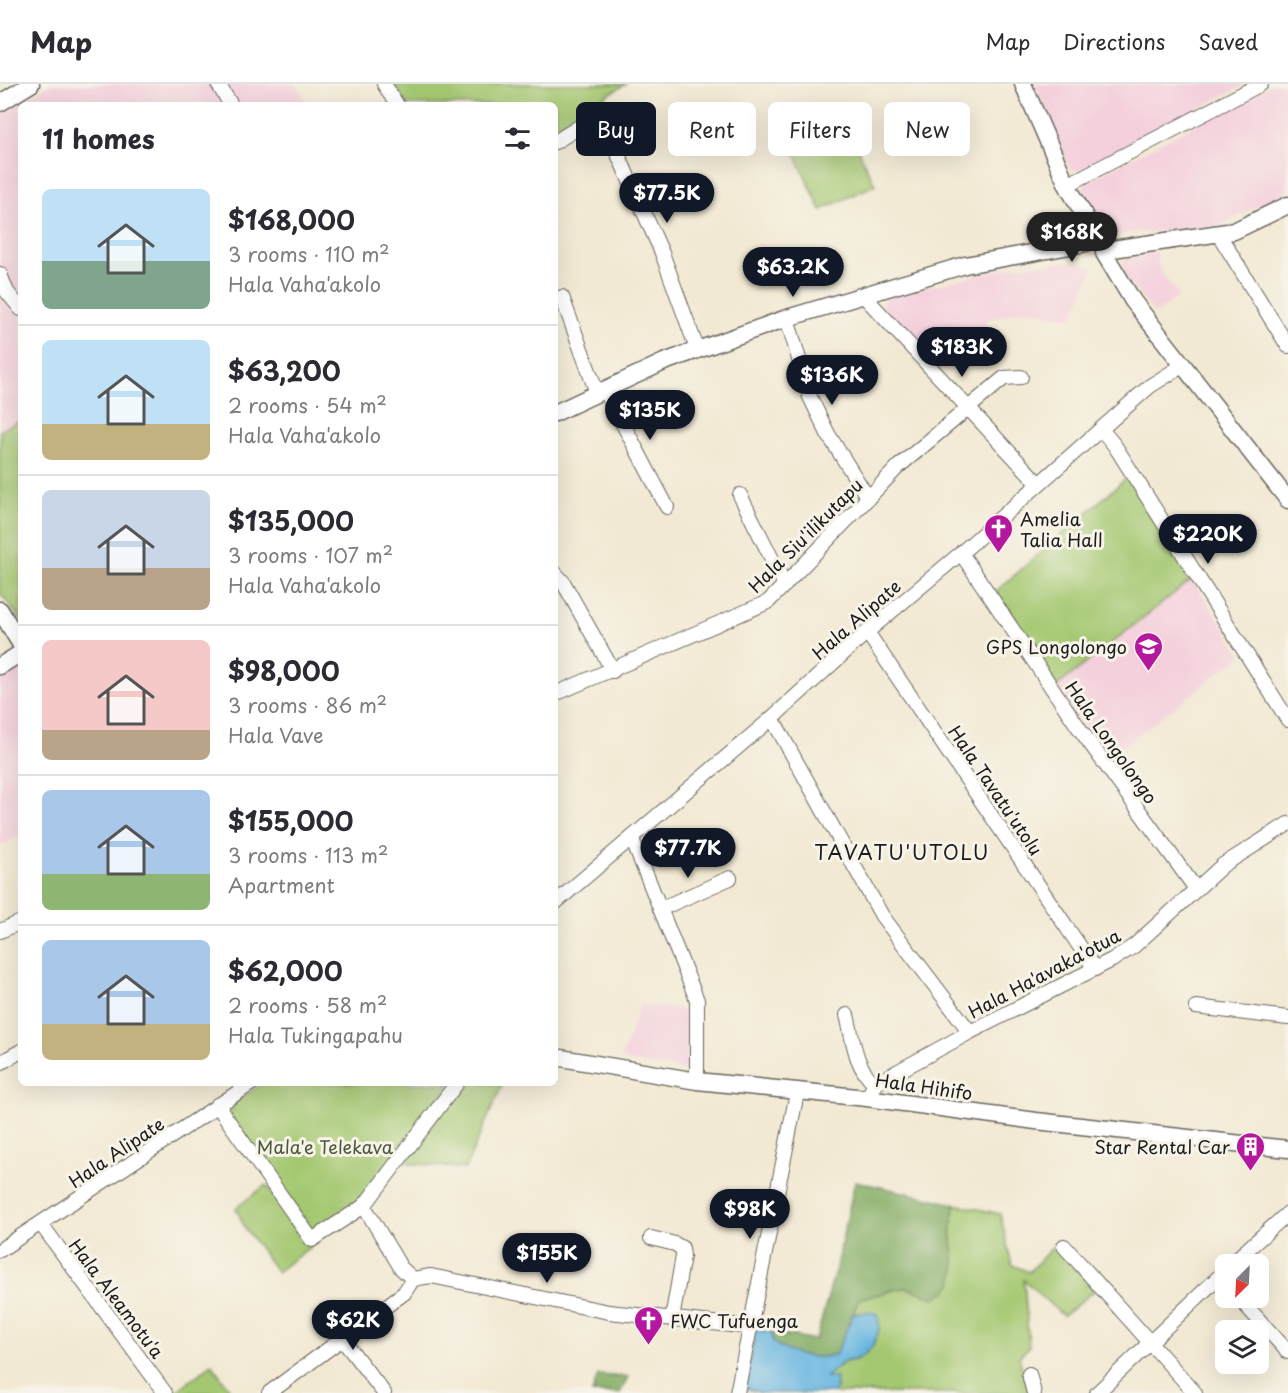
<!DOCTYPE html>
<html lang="en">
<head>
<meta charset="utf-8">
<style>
  body { margin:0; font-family:"Playpen Sans",sans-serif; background:#f2f2f3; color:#2b2b33; height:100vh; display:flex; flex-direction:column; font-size:22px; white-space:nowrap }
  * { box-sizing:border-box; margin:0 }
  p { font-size:20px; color:#7c7c81 }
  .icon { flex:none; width:33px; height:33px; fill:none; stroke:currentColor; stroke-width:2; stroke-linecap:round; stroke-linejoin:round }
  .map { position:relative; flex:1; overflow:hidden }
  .panel { position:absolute; left:18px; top:18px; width:540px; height:984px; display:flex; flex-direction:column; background:#fff; border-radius:9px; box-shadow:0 6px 24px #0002 }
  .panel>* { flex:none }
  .hud { position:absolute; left:576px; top:18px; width:570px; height:54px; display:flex; gap:12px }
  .needle { width:39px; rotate:204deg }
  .tools { position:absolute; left:1215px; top:1170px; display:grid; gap:12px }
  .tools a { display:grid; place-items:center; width:54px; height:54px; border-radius:9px; background:#fff; box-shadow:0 6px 24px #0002; font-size:30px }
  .price { position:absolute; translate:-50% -51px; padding:0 14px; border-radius:21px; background:#111827; color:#fff; font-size:20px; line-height:39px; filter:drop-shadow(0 2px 3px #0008) }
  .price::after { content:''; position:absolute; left:50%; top:36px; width:18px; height:14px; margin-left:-9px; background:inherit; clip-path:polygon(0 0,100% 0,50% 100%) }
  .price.on { background:#222; color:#fff }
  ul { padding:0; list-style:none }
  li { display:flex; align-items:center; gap:18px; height:150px; padding:0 24px }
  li+li { border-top:2px solid #e1e1e2 }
  li span { display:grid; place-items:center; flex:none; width:168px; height:120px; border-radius:9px; color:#555 }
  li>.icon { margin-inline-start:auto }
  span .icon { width:72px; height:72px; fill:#fffc; stroke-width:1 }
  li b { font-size:26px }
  h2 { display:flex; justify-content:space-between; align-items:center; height:72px; padding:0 24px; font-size:26px }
  .chip { padding:0 21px; border-radius:9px; background:#fff; box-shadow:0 6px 24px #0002; font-size:21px; line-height:54px }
  .chip.on { background:#111827; color:#fff }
  header { display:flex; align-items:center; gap:36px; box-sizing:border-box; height:84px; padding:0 30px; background:#fff; border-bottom:2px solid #e1e1e2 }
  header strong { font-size:28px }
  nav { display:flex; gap:33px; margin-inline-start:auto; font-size:21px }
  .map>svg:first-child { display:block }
</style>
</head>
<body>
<header>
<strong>Map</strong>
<nav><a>Map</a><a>Directions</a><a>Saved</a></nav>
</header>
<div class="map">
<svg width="1288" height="1309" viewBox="0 0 1288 1309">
  <rect width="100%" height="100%" fill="#f7f3e8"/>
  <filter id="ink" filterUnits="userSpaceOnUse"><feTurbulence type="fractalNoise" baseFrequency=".0167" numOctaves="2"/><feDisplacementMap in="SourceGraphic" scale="12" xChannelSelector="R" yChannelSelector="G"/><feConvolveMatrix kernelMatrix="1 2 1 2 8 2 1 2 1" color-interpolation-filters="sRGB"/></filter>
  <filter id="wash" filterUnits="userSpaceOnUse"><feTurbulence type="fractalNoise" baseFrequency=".008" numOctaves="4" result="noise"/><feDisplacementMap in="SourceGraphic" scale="24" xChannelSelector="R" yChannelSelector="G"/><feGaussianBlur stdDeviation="1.35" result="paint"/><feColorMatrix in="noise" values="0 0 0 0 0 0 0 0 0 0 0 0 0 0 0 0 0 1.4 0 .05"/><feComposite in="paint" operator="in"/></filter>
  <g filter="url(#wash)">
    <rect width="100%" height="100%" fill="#f2e9d3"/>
    <g fill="#f4cfdc">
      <polygon points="50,0 210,0 222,21 21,21 21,118 18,120 21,125 21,536 0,509 0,31"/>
      <polygon points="224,0 296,0 308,21 237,21"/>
      <polygon points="1035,0 1246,0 1080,86 1070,85"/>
      <polygon points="1273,0 1288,0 1288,106 1220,142 1113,151 1097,143 1082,109 1086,98"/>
      <polygon points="1156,167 1160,187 1179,212 1155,230 1119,187 1128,168"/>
      <polygon points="1079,177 1093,185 1072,234 1021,226 986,236 985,253 966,258 968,267 935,281 881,223 885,213 982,190 1016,182"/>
      <polygon points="1192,495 1242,571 1107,675 1056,603"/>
      <polygon points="21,583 21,752 0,762 0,593"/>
      <polygon points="640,920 699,928 692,978 683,986 621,976"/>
    </g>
    <g fill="#a4c871" stroke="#607246" stroke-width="1.5">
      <polygon points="394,0 626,0 555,43 555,21 407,21"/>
      <polygon points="848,45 875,101 821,126 795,70"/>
      <polygon points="21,336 21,536 0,509 0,347"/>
      <polygon points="1128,393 1192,495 1056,603 994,509"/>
      <path d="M263 999H451C424 1034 354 1141 313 1147L231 1033 228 1023Z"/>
      <polygon points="462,999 503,999 465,1085 409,1079 408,1076"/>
      <polygon points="266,1101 311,1162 277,1188 245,1144 236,1124"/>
      <polygon points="955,1120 1000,1130 1012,1181 1029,1188 1058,1157 1094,1207 1063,1232 1024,1196 1029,1263 1019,1273 1029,1309 835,1309 837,1302 825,1293 844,1278 858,1275 869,1228 853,1230 859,1215 907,1203 914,1206 955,1186 951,1145"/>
      <polygon points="212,1280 232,1309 174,1309"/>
    </g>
    <g fill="#83ac63" stroke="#506440" stroke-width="1.5">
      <path d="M855 1097 955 1120 951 1145 955 1186 952 1200 945 1208 934 1214 906 1203 859 1215 836 1270C818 1277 788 1271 773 1258L772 1248 816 1256 837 1180Z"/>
      <polygon points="598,1291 628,1293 620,1309 592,1309"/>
    </g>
    <path fill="#66b5e0" stroke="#41687e" stroke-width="1.5" d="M869 1228 877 1230C884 1245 873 1267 859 1274 854 1276 849 1276 845 1278 838 1281 832 1288 826 1293L836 1294 835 1309H761L744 1304 756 1245 772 1248 773 1258C788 1271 818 1277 836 1270L853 1230Z"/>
  </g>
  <g filter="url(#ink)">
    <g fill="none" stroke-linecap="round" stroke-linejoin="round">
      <defs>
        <g id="minor">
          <polyline points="218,0 231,21"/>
          <polyline points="384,0 397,21"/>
          <polyline points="555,58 600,30 662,169 697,265"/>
          <polyline points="1067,101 1261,0"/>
          <polyline points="1219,151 1288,262"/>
          <polyline points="0,190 7,208 21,225"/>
          <polyline points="863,211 1038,399"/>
          <polyline points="562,213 597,309"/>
          <polyline points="787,234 810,313 828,350 868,414"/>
          <polyline points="605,306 667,423"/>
          <polyline points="1101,345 1115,362 1288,636"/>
          <polyline points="740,411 785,501"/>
          <polyline points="961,469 1079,644 1196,805"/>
          <polyline points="555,489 563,498 613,587"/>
          <polyline points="867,548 1095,885"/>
          <polyline points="555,610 768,518 899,382 1004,294 1021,293"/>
          <polyline points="772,634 882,832 970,948"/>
          <polyline points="632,755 697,916 697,997"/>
          <polyline points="555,819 772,634 867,548 961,469 1101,345 1150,302 1182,282"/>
          <polyline points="660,825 730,794"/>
          <polyline points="0,847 21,838"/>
          <polyline points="1196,923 1288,934"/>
          <path d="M847 931C853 955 855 984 875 1000"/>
          <polyline points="0,979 21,967"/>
          <polyline points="867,1014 875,1000 970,948 1112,876 1134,862 1223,781 1288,740"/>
          <polyline points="217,1021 312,1156 364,1122 457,999"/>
          <polyline points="364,1122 401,1184 413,1195 431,1192 609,1228 750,1243"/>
          <polyline points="41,1140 165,1309"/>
          <polyline points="651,1154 675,1160 682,1164 683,1172 672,1235"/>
          <polyline points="1064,1162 1195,1309"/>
          <polyline points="0,1166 252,999"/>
          <polyline points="1231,1180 1288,1129"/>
          <polyline points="1239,1214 1288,1268"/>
          <polyline points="342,1255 384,1309"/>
          <polyline points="1029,1290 1034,1309"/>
          <polyline points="269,1309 404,1209 413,1195"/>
          <polyline points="737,1309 797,1009"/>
          <polyline points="1097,1309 1226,1186"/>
        </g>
        <g id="major">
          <polyline points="1023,0 1067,101 1096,152"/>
          <polyline points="0,19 31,0"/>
          <polyline points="1106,166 1234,147 1288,121"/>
          <polyline points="1104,169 1133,217 1288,416"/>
          <polyline points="555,329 664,278 787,234 965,181 1086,159"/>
          <polyline points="0,526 21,561"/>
          <polyline points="0,582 21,569"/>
          <polyline points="555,973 697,997 867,1014 1036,1037 1288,1065"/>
        </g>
      </defs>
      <use href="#minor" stroke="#67645c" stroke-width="16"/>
      <use href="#major" stroke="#67645c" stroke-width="19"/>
      <use href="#minor" stroke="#fff" stroke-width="14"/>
      <use href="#major" stroke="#fff" stroke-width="16"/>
    </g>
  </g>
  <defs>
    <symbol id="church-pin" viewBox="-11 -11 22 30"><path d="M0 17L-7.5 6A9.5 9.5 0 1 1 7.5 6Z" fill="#b5179e" stroke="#f7f3e8"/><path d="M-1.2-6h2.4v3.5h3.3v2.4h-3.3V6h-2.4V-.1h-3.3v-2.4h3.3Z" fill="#fff"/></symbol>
    <symbol id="school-pin" viewBox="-11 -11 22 30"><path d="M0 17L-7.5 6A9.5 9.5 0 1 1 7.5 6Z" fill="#b5179e" stroke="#f7f3e8"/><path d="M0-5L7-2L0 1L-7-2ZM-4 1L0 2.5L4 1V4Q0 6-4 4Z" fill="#fff"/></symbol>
    <symbol id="building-pin" viewBox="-11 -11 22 30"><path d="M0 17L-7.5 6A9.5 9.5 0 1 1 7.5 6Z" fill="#b5179e" stroke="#f7f3e8"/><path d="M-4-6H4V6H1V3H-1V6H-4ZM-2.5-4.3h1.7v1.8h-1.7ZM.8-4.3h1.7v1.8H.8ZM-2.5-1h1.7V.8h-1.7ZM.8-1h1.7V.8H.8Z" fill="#fff"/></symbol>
  </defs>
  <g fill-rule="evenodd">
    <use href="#church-pin" x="982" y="428" width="33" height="45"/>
    <use href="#school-pin" x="1132" y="546" width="33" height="45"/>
    <use href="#building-pin" x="1234" y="1046" width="33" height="45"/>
    <use href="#church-pin" x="632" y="1220" width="33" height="45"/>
  </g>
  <g text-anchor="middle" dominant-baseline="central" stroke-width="6" stroke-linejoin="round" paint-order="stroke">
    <g font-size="18" fill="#1c1c1c" stroke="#f7f3e8" text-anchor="start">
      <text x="1020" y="434">Amelia<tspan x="1020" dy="21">Talia Hall</tspan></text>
      <text x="1127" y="562" text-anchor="end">GPS Longolongo</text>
      <text x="1230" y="1062" text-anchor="end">Star Rental Car</text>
      <text x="670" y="1236">FWC Tufuenga</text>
    </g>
    <g font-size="18" fill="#1c1c1c" stroke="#f7f3e8">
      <text transform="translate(805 451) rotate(-45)">Hala Siu'ilikutapu</text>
      <text transform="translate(856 535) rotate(-41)">Hala Alipate</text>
      <text transform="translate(1112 658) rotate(55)">Hala Longolongo</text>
      <text transform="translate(996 706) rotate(56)">Hala Tavatu'utolu</text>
      <text transform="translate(1044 889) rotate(-28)">Hala Ha'avaka'otua</text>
      <text transform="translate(924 1002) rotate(8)">Hala Hihifo</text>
      <text transform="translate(116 1068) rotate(-34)">Hala Alipate</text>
      <text transform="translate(117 1214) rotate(53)">Hala Aleamotu'a</text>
    </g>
    <g font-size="18" fill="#4c583a" stroke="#f7f3e8">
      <text x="325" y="1062">Mala'e Telekava</text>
    </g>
    <g font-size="20" letter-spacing="1.5" fill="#1c1c1c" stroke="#f7f3e8">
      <text x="902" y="768">TAVATU'UTOLU</text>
    </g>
  </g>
</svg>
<div class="tools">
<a><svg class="needle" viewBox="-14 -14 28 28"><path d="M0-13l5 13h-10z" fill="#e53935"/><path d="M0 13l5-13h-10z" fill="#7c7c81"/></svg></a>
<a><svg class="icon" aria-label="layers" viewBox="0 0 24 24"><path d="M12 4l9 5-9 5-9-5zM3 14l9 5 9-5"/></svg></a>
</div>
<b class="price" style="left:667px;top:140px">$77.5K</b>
<b class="price on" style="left:1072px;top:179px">$168K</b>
<b class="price" style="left:793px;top:214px">$63.2K</b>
<b class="price" style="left:962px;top:294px">$183K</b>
<b class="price" style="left:832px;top:322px">$136K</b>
<b class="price" style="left:650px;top:357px">$135K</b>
<b class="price" style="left:1208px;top:481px">$220K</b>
<b class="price" style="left:688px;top:795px">$77.7K</b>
<b class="price" style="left:750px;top:1156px">$98K</b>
<b class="price" style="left:547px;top:1200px">$155K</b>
<b class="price" style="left:353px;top:1267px">$62K</b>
<div class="hud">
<a class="chip on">Buy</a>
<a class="chip">Rent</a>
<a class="chip">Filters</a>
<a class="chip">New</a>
</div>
<section class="panel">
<h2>11 homes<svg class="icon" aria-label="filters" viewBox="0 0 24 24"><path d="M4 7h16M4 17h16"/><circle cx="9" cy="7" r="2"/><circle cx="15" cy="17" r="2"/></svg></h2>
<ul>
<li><span style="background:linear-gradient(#bfe0f5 60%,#7fa58c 0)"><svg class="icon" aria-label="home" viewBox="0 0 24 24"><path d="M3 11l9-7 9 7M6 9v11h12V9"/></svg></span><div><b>$168,000</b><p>3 rooms · 110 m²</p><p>Hala Vaha'akolo</p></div></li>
<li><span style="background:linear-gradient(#bfe0f5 70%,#c2b280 0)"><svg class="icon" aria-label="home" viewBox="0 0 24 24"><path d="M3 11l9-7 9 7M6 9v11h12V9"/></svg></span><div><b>$63,200</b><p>2 rooms · 54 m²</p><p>Hala Vaha'akolo</p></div></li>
<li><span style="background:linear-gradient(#c9d6e8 65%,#b9a48a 0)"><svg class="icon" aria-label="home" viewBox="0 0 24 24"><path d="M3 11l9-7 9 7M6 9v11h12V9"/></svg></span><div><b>$135,000</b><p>3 rooms · 107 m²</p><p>Hala Vaha'akolo</p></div></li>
<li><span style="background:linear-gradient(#f6c9c9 75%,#b9a48a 0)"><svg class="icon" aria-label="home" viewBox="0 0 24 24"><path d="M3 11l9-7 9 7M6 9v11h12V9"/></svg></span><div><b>$98,000</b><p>3 rooms · 86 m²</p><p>Hala Vave</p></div></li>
<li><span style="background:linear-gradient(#a9c7e8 70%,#8fb573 0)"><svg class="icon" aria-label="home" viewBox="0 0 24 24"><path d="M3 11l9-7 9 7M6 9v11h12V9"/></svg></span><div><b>$155,000</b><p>3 rooms · 113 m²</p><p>Apartment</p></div></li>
<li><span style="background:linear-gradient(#a9c7e8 70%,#c2b280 0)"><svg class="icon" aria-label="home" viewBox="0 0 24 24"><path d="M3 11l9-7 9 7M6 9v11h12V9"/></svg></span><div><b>$62,000</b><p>2 rooms · 58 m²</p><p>Hala Tukingapahu</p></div></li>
</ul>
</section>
</div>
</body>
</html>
